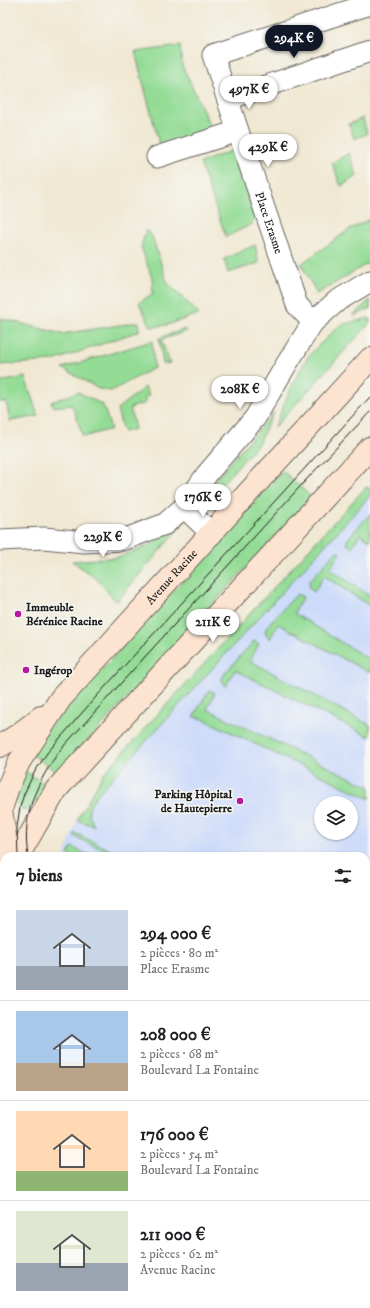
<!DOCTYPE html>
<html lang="fr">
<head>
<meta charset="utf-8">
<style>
  body { margin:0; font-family:"IM FELL DW Pica",serif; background:#f2f2f2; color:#202124; height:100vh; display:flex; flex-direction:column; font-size:15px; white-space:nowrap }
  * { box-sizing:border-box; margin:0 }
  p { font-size:13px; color:#757577 }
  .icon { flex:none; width:22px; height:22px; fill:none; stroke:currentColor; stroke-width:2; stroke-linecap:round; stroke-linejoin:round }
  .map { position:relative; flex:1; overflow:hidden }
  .sheet { position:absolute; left:0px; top:852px; width:370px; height:456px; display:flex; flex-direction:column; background:#fff; border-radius:12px 12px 0 0; box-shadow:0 1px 3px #0004 }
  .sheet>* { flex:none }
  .controls { position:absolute; left:314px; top:796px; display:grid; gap:8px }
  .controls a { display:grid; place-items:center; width:44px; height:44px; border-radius:50%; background:#fff; box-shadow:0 1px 3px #0004; font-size:20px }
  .price { position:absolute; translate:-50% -34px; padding:0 9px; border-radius:14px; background:#fff; color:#222; font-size:13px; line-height:26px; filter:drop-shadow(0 1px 2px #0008) }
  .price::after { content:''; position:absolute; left:50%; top:24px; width:12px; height:9px; margin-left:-6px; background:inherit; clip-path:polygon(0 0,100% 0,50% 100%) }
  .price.selected { background:#111827; color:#fff }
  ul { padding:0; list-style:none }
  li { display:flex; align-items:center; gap:12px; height:100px; padding:0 16px }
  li+li { border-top:1px solid #e0e0e0 }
  li span { display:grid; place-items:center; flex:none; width:112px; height:80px; border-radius:0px; color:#555 }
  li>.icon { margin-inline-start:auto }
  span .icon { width:48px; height:48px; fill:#fffc; stroke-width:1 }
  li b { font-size:17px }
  h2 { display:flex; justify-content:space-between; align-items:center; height:48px; padding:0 16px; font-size:17px }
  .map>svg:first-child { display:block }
</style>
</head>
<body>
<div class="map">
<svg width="370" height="1308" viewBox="0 0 370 1308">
  <rect width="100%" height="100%" fill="#f6f6f2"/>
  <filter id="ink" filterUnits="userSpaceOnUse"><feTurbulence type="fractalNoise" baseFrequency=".025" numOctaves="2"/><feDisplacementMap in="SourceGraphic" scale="8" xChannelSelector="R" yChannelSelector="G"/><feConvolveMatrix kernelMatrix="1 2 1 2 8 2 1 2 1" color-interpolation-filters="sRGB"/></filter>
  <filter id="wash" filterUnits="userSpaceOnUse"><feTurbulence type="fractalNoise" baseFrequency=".012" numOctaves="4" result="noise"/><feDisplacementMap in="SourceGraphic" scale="16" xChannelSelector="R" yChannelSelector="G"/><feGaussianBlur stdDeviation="0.9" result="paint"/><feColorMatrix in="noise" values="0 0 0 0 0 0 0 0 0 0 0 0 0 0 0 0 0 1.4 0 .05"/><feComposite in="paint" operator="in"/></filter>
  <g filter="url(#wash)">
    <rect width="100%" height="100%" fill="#f0e8d2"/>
    <path fill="#cddbfa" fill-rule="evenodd" d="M370 483V1308H182L180 1304H366V856H64L77 820 104 773ZM321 803H351V833H321Z"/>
    <g fill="#94dc96" stroke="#587c59">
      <polygon points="180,46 182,65 213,132 160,147 135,52"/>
      <polygon points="363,118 367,134 354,139 349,124"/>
      <polygon points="236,149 255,217 252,224 226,237 200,163"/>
      <polygon points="349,153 357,176 341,186 332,163"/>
      <polygon points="370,219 370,262 317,294 301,264 350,229"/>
      <polygon points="146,230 152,236 167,282 199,314 167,325 151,327 139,303 153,293 152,278 141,247"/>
      <polygon points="255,245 259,263 228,273 224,259"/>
      <polygon points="370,300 370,309 353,316"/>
      <polygon points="0,318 62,334 139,322 139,331 53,361 0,365"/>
      <polygon points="370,318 370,323 274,428 294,381 309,355 340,325"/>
      <polygon points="185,329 187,331 161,340 170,363 163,364 160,344 159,338"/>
      <polygon points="152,341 154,368 111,391 99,389 62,368"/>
      <polygon points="25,377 38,416 10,421 6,402 0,402 0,382"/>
      <polygon points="145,387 149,396 144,398 146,403 130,408 135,429 124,432 122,428 117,409"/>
      <polygon points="78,392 103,405 111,429 83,437 72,405 54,407 51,402"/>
      <polygon points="274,412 258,444 200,508 195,503"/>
      <polygon points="283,471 311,497 58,773 31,754 47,730"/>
      <path d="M366 487 370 489V496L96 796C87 809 87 812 94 826L77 820 104 773Z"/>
      <polygon points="370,514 370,541 360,534 351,548 347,544 347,541 350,536"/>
      <polygon points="187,519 116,602 98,580 72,561 120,557 150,545"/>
      <path d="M337 551 340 553 330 569 370 596V606L324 576 314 592C309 589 308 586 310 580Z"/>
      <polygon points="297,594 303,597 294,613 370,660 370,673 278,624 270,639 265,633 267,626"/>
      <polygon points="254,641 259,644 250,661 370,725 370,737 235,670 226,686 224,685 222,679 224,674"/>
      <polygon points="209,690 215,693 207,709 370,787 370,799 201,718 193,717"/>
      <path d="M24 770 47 786C41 796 36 805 25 810 6 805 19 782 24 770Z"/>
      <polygon points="75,833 123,856 115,856 74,836"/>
      <polygon points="72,847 91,856 73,856 68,854"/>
      <polygon points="370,874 370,921 366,929 366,882"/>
      <polygon points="366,935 370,937 370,952 366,954"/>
      <polygon points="80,1304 180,1304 182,1308 79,1308"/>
    </g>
  </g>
  <g filter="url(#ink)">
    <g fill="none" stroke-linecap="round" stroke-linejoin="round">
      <defs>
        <g id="street">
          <polyline points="228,99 370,51"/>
          <polyline points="238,131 213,55 370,4"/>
          <path id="s1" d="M157 157 238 131 297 305 313 322"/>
          <polyline points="184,507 212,534"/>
          <polyline points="0,540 44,538 85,542 123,540 165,524 184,507 207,474 255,418 286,365 313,322 337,301 370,281"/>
          <polyline points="366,964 370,965"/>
        </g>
        <g id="secondary">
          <path d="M0 746C15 738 28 728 41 717"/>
          <path id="s2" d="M0 813 8 787 19 762 61 698 370 359"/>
          <polyline points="0,855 5,836 1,810"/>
          <polyline points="18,856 56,790 63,782 370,448"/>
          <polyline points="0,893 4,886"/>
        </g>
      </defs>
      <use href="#street" stroke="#66635c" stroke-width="23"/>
      <use href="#secondary" stroke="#66635c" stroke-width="24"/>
      <use href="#street" stroke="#fff" stroke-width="21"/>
      <use href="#secondary" stroke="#fde4d0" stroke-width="22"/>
      <g stroke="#1c1c1c" stroke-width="1">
        <polyline points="18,856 17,827 20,807 24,794 34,773 47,753 95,698 370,397"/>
        <path d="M28 856C21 814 37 782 61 749L306 480 370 412"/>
        <polyline points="132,1308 133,1304"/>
        <polyline points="141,1308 142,1304"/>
      </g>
    </g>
  </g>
  <g fill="#b5179e" stroke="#f6f6f2" stroke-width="1.5">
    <circle cx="18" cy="614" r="4"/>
    <circle cx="26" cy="670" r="4"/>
    <circle cx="240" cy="801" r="4"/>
  </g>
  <g text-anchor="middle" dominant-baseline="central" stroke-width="3" stroke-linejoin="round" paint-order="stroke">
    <g font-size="12" fill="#1c1c1c" stroke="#f6f6f2">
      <text stroke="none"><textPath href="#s1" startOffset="182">Place Erasme</textPath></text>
      <text stroke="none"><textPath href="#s2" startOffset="295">Avenue Racine</textPath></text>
    </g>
    <g font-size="12" font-weight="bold" fill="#1c1c1c" stroke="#f6f6f2" text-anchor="start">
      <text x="26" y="607">Immeuble<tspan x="26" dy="14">Bérénice Racine</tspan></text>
      <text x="34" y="670">Ingérop</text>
      <text x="232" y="794" text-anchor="end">Parking Hôpital<tspan x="232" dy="14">de Hautepierre</tspan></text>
    </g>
  </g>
</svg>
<div class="controls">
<a><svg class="icon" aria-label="layers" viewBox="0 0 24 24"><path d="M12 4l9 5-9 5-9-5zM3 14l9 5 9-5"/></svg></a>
</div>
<b class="price selected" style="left:294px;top:59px">294K €</b>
<b class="price" style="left:249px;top:110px">497K €</b>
<b class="price" style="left:268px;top:168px">429K €</b>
<b class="price" style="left:240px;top:410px">208K €</b>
<b class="price" style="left:203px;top:518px">176K €</b>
<b class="price" style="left:103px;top:558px">229K €</b>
<b class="price" style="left:213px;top:643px">211K €</b>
<section class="sheet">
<h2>7 biens<svg class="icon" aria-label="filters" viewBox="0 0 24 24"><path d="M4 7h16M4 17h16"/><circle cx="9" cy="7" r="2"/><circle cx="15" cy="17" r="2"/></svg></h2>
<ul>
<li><span style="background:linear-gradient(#c9d6e8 70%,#9aa5b1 0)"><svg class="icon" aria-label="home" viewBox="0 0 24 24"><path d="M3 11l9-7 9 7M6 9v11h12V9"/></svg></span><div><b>294 000 €</b><p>2 pièces · 80 m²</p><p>Place Erasme</p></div></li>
<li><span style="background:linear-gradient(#a9c7e8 65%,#b9a48a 0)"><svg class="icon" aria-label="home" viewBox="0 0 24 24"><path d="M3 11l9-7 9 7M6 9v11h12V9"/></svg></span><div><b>208 000 €</b><p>2 pièces · 68 m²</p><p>Boulevard La Fontaine</p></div></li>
<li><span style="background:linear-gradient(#ffd9b3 75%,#8fb573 0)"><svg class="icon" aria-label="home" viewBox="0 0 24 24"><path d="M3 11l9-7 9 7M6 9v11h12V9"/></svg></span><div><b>176 000 €</b><p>2 pièces · 54 m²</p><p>Boulevard La Fontaine</p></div></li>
<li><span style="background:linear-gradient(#dfe7d0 65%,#9aa5b1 0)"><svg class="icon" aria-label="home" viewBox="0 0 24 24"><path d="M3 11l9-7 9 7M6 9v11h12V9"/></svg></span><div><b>211 000 €</b><p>2 pièces · 62 m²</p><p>Avenue Racine</p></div></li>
</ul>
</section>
</div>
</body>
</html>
